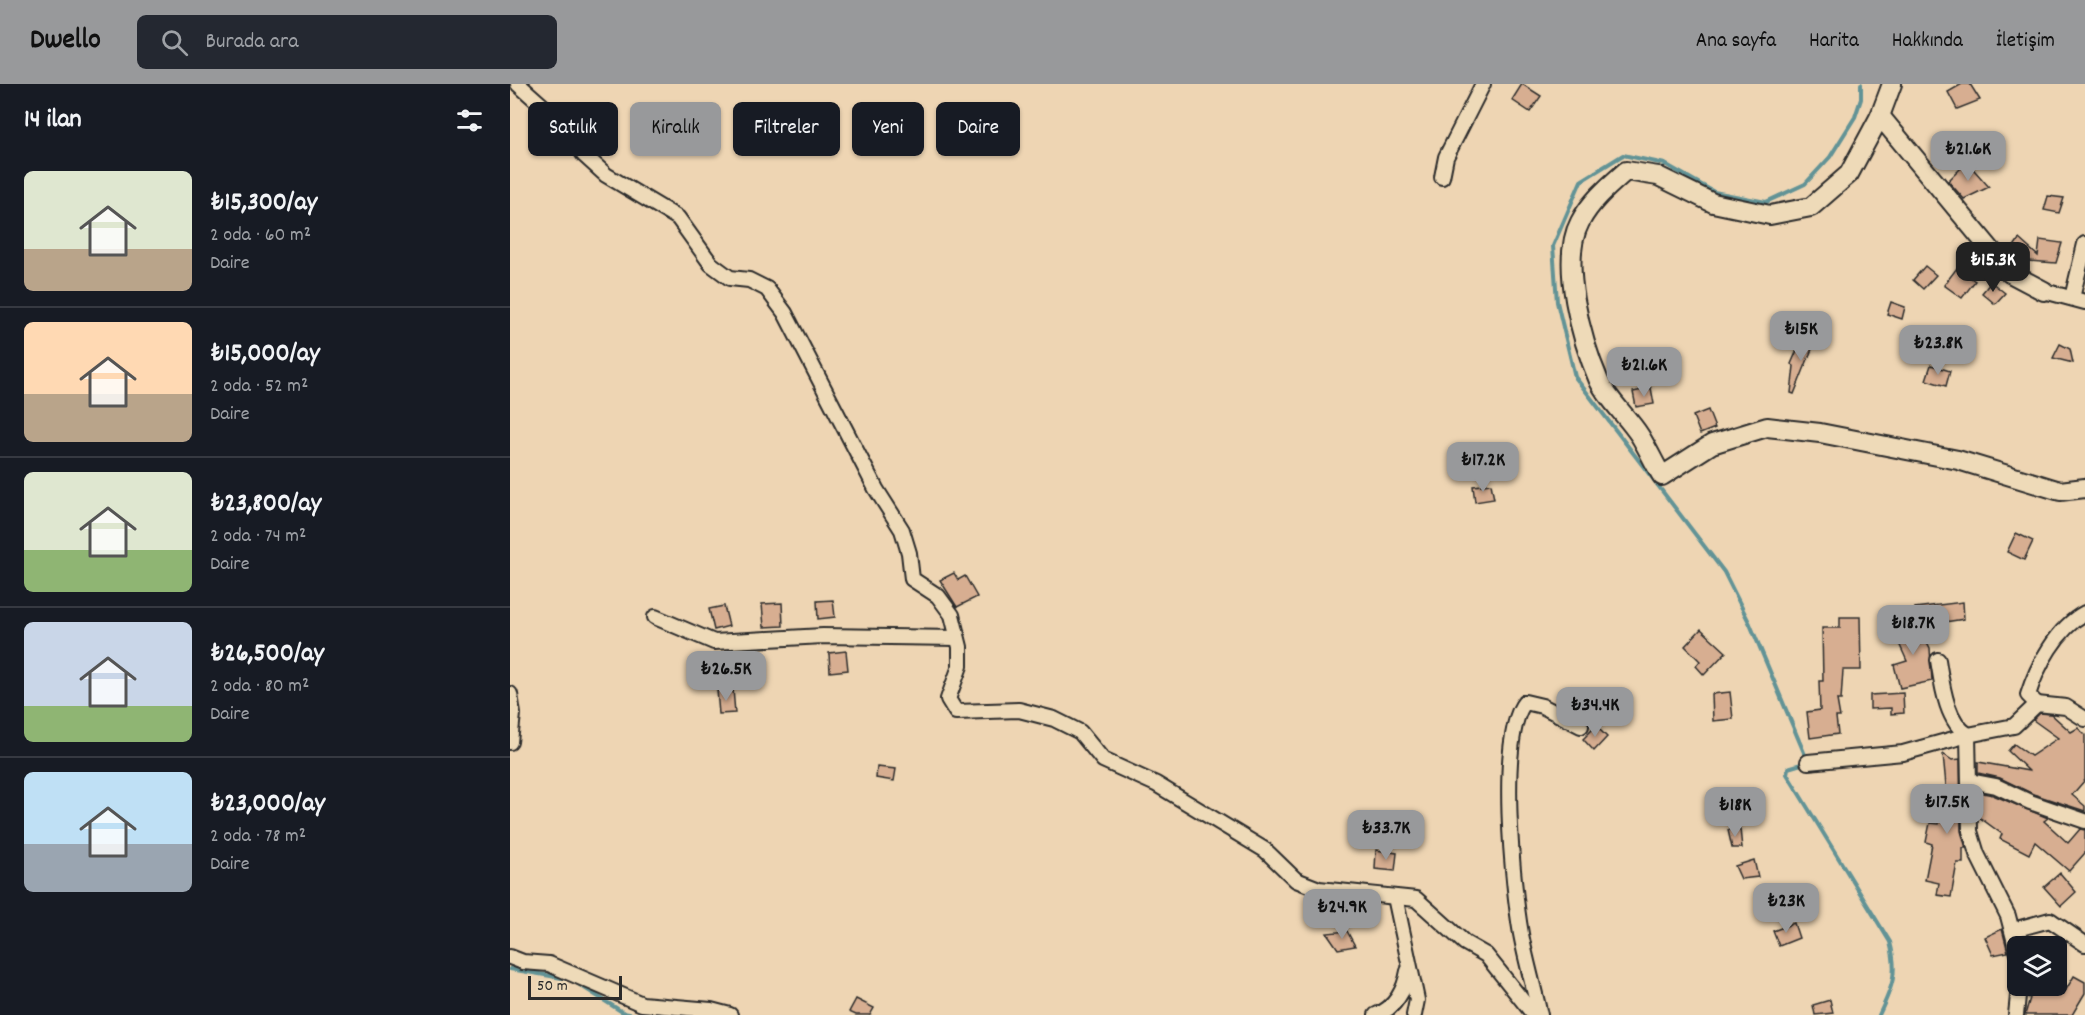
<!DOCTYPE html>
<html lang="tr">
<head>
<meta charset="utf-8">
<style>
  body { margin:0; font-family:Dekko,sans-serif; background:#242831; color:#f1f3f6; height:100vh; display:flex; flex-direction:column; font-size:22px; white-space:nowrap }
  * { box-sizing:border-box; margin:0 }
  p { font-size:20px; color:#9ea1a6 }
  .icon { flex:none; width:33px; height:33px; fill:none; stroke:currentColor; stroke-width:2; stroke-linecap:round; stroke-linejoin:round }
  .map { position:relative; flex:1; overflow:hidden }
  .details { display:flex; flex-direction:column; background:#171b24; width:510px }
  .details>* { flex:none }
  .guide { position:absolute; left:18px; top:18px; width:570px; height:54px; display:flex; gap:12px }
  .tools { position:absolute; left:1497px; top:852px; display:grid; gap:12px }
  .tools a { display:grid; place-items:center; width:60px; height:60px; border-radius:9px; background:#171b24; box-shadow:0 2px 4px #0004; font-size:30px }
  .scale { position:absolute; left:18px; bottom:15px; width:94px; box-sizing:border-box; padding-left:6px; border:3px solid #2b2b2b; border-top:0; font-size:16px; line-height:21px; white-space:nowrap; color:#2b2b2b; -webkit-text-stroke:4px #eedab8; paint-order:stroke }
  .price { position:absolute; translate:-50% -51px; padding:0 14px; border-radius:12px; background:#98999b; color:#111; font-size:20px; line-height:39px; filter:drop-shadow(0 2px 3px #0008) }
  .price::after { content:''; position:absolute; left:50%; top:36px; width:18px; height:14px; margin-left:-9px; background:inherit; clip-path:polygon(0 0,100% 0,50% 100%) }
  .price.selected { background:#222; color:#fff }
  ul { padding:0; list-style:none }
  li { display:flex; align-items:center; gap:18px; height:150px; padding:0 24px }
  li+li { border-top:2px solid #363941 }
  li span { display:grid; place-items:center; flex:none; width:168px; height:120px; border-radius:9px; color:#555 }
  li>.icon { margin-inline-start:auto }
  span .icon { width:72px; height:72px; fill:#fffc; stroke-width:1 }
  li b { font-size:26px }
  h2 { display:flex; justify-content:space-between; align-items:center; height:72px; padding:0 24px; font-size:26px }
  .tag { padding:0 21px; border-radius:9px; background:#171b24; box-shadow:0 2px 4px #0004; font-size:21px; line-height:54px }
  .tag.selected { background:#98999b; color:#111 }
  header { display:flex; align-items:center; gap:36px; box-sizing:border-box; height:84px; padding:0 30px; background:#98999b; color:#111 }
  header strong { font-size:28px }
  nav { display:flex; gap:33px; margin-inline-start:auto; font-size:21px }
  .search { width:420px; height:54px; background:#242831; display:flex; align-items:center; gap:15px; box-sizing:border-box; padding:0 21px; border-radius:9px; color:#9ea1a6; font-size:22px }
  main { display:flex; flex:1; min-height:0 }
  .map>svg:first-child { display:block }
</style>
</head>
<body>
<header>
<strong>Dwello</strong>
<div class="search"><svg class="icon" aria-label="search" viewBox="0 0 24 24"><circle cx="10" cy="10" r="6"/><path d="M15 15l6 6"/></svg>Burada ara</div>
<nav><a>Ana sayfa</a><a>Harita</a><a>Hakkında</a><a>İletişim</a></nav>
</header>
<main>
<section class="details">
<h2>14 ilan<svg class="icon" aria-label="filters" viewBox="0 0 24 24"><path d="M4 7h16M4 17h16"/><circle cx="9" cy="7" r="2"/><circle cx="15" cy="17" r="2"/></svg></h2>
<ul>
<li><span style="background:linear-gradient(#dfe7d0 65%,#b9a48a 0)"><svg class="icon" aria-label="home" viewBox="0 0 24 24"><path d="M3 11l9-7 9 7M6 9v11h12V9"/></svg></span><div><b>₺15,300/ay</b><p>2 oda · 60 m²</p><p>Daire</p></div></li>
<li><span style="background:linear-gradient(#ffd9b3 60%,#b9a48a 0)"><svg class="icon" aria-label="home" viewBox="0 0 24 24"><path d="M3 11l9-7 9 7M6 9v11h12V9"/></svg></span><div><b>₺15,000/ay</b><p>2 oda · 52 m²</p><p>Daire</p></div></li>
<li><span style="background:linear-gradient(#dfe7d0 65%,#8fb573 0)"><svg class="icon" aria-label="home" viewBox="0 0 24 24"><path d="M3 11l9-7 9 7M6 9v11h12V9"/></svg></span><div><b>₺23,800/ay</b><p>2 oda · 74 m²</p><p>Daire</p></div></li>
<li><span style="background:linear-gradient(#c9d6e8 70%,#8fb573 0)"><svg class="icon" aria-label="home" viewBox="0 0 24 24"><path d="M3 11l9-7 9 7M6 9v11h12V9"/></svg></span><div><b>₺26,500/ay</b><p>2 oda · 80 m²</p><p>Daire</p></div></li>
<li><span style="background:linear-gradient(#bfe0f5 60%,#9aa5b1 0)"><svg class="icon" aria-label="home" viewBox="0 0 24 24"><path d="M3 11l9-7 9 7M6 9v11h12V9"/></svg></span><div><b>₺23,000/ay</b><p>2 oda · 78 m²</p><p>Daire</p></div></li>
</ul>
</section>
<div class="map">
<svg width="1575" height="931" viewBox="0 0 1575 931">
  <rect width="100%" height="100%" fill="#eed5b3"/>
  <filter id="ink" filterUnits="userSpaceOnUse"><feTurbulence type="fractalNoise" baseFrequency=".0167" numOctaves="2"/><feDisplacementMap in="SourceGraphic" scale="12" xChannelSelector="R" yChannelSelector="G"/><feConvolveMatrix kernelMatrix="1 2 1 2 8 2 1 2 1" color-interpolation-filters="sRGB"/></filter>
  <g filter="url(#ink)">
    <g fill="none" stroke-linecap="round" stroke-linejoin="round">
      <g stroke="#629396" stroke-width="4">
        <path d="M1351 0V15L1345 33 1320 73 1295 100 1256 118 1204 108 1155 80 1113 71 1071 97 1043 162 1047 218 1065 293 1214 488 1240 540 1298 678 1278 684 1277 690 1380 858C1388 889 1383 902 1369 931"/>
        <polyline points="0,885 58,895"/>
        <polyline points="65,898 114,929 124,931"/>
      </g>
    </g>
    <g fill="#d7ae91" stroke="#2b2b2b" stroke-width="1.5">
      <polygon points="1012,0 1031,12 1020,28 1002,16"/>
      <polygon points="1452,0 1460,0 1470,16 1447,25 1438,8"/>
      <polygon points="1457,78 1479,103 1454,115 1438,97"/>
      <polygon points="1538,112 1554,114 1549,129 1534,126"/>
      <polygon points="1509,155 1528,172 1530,156 1552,159 1546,179 1504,176 1499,170"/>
      <polygon points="1415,182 1426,191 1413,205 1403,196"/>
      <polygon points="1447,184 1465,197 1452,214 1434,201"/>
      <polygon points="1481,198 1495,209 1485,220 1472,209"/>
      <polygon points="1381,218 1395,223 1392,235 1377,230"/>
      <polygon points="1292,255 1304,260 1284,310 1281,309 1284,282 1281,280"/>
      <polygon points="1550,260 1560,265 1563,279 1543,274"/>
      <polygon points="1421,281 1440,287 1436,302 1416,296"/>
      <polygon points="1141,304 1144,320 1126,323 1123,308"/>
      <polygon points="1198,326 1205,344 1190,350 1183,332"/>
      <polygon points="981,400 984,415 965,418 963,402"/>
      <polygon points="1506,449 1523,457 1514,476 1497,468"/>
      <polygon points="444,489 448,496 455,492 467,513 447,523 430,496"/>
      <polygon points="323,516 325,533 308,535 307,517"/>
      <polygon points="1453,518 1454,535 1409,542 1405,524"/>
      <polygon points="272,519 273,542 254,543 252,520"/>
      <polygon points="214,522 219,542 204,546 199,525"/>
      <polygon points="1330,533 1350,533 1351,586 1333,586 1331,616 1327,616 1330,633 1326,633 1328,650 1300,654 1297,628 1310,626 1309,597 1313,597 1312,544 1330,544"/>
      <polygon points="1406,537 1420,564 1422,597 1390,604 1384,581 1397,577 1382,544"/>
      <polygon points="1191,545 1216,568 1194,591 1186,582 1190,577 1175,562"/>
      <polygon points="336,567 338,586 320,588 319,569"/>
      <polygon points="223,605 225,629 209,630 207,606"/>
      <polygon points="1220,608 1223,635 1203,637 1202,610"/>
      <polygon points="1393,609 1394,629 1381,630 1381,624 1360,625 1360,611"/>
      <polygon points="1530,629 1541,630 1561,648 1568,644 1575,651 1575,696 1562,711 1575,722 1575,727 1523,710 1490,694 1468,689 1468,678 1519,687 1498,667 1504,660 1521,672 1548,654 1523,636"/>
      <polygon points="1086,642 1097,653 1084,667 1073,655"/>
      <polygon points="1433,670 1442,676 1450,675 1451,747 1456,764 1453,764 1453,779 1447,779 1441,813 1427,811 1429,799 1415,796 1422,760 1416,758 1420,739 1429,740 1428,733 1439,733"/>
      <polygon points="367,683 386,685 384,697 366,694"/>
      <polygon points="1468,708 1483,711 1538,734 1534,737 1558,759 1570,745 1575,746 1575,769 1559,787 1525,758 1519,770 1490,755 1492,750 1469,733"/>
      <polygon points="1230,745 1232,764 1222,764 1218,746"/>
      <polygon points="866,766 887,769 885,787 865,785"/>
      <polygon points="1244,776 1248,793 1231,795 1225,782"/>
      <polygon points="1550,789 1566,808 1551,822 1534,803"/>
      <polygon points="1284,839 1289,854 1269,862 1263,847"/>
      <polygon points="1492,845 1498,868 1483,871 1475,853"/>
      <polygon points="837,847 845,862 828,865 817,849"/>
      <polygon points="1564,892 1575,898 1575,909 1562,931 1515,931 1520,914 1517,913 1518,902 1536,902 1553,911"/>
      <polygon points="346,915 364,924 360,931 346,931 339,928"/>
      <polygon points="1320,916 1323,929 1305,931 1303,921"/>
    </g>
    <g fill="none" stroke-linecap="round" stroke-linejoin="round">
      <defs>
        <g id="minor">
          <polyline points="8,0 53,40 74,71 96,91 168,134 201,180 220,194 239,196 257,205 275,229 366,405 392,446 399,469 402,495 428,512 442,531 450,563 450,582 438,615 446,628 509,626 544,635 570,648 593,676 646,700 755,766 786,796 809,805 906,815 955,859 976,871 1024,931"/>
          <polyline points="932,93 936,73 973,0"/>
          <polyline points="1534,207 1575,218"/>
          <polyline points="1562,214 1575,160"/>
          <polyline points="145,533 204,558 313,552 447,554"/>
          <path d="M1428 576C1432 600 1436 637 1458 651L1460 747 1467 770 1498 832 1508 870"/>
          <polyline points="0,610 3,630 0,658"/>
          <path d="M1527 620 1518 611C1527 582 1547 544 1575 529"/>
          <polyline points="1298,678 1393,669 1458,651 1504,642 1527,620 1556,623 1575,635"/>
          <polyline points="1460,697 1486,702 1520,718 1575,737"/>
          <polyline points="885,813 907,916 904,931"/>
          <polyline points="1503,846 1540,836 1575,860"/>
          <polyline points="0,873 13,878 39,880 132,920 201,926 220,931"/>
          <path d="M866 931C885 925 895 905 898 887"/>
          <path d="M1030 931C1024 904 1016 877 1011 850 1003 805 987 651 1015 618L1032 622 1071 642"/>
          <polyline points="1506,931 1509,902"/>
        </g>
        <g id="tertiary">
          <polyline points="1370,32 1382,0"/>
          <path d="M1534 207 1500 189 1370 32 1339 90 1301 123 1260 131 1203 119 1148 92 1116 87C1099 102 1081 117 1070 138 1049 177 1072 258 1089 297 1099 317 1118 333 1130 352 1138 365 1144 379 1152 392L1202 360 1257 343 1310 349 1448 376 1550 407 1575 404"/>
        </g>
      </defs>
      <use href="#minor" stroke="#2b2b2b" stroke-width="18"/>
      <use href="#tertiary" stroke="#2b2b2b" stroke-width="22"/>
      <use href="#minor" stroke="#eedab8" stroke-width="14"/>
      <use href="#tertiary" stroke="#eedab8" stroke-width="18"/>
    </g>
  </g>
</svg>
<div class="tools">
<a><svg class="icon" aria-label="layers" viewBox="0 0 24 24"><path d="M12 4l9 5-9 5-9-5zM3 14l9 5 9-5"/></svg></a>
</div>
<div class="scale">50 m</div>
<b class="price" style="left:1458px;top:98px">₺21.6K</b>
<b class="price selected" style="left:1483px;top:209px">₺15.3K</b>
<b class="price" style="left:1291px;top:278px">₺15K</b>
<b class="price" style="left:1428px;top:292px">₺23.8K</b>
<b class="price" style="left:1134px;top:314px">₺21.6K</b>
<b class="price" style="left:973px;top:409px">₺17.2K</b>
<b class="price" style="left:1403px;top:572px">₺18.7K</b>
<b class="price" style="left:216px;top:618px">₺26.5K</b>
<b class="price" style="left:1085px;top:654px">₺34.4K</b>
<b class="price" style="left:1437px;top:751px">₺17.5K</b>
<b class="price" style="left:1225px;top:754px">₺18K</b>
<b class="price" style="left:876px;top:777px">₺33.7K</b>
<b class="price" style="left:1276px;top:850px">₺23K</b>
<b class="price" style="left:832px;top:856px">₺24.9K</b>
<div class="guide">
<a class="tag">Satılık</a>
<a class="tag selected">Kiralık</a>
<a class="tag">Filtreler</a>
<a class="tag">Yeni</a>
<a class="tag">Daire</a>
</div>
</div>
</main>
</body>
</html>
